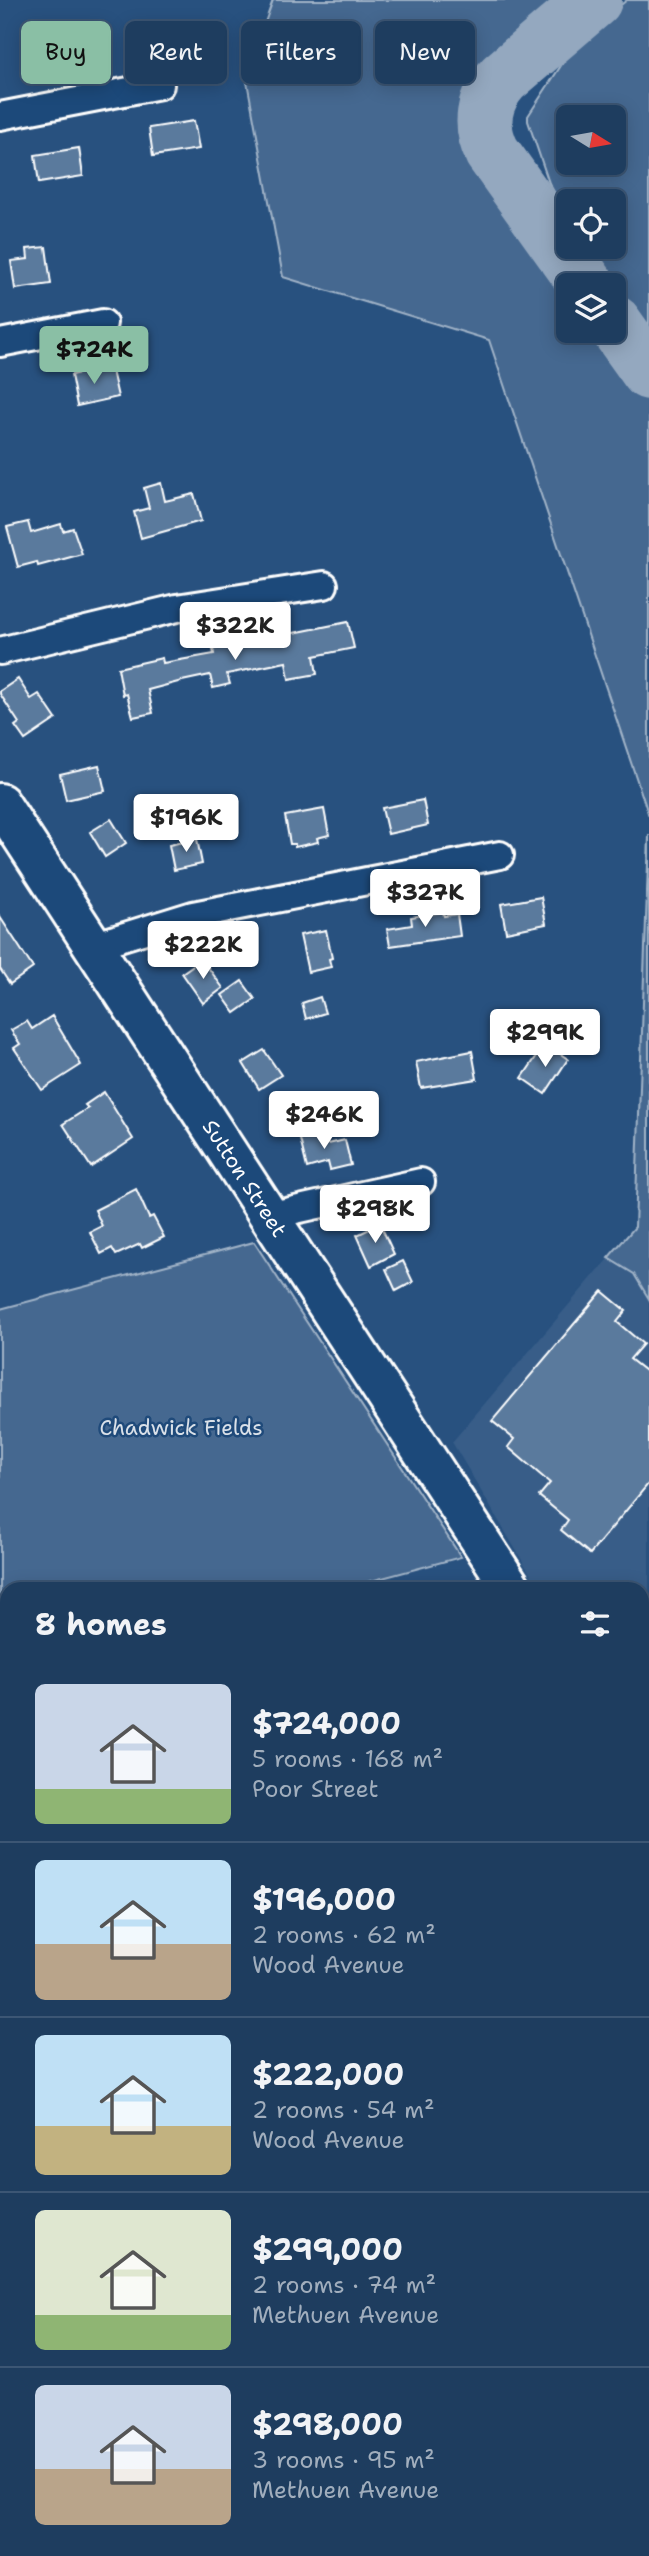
<!DOCTYPE html>
<html lang="en">
<head>
<meta charset="utf-8">
<style>
  body { margin:0; font-family:"Shantell Sans",sans-serif; background:#264465; color:#f1f3f6; height:100vh; display:flex; flex-direction:column; font-size:26px; white-space:nowrap }
  * { box-sizing:border-box; margin:0 }
  p { font-size:23px; color:#a1aebd }
  .icon { flex:none; width:38px; height:38px; fill:none; stroke:currentColor; stroke-width:2; stroke-linecap:round; stroke-linejoin:round }
  .map { position:relative; flex:1; overflow:hidden }
  .drawer { position:absolute; left:0px; top:1582px; width:649px; height:975px; display:flex; flex-direction:column; background:#1e3d5f; border-radius:21px 21px 0 0; box-shadow:0 4px 18px #0003,0 0 0 2px #3c5674 }
  .drawer>* { flex:none }
  .hud { position:absolute; left:21px; top:21px; width:607px; height:63px; display:flex; gap:14px }
  .needle { width:46px; rotate:101deg }
  .fabs { position:absolute; left:556px; top:105px; display:grid; gap:14px }
  .fabs a { display:grid; place-items:center; width:70px; height:70px; border-radius:10px; background:#1e3d5f; box-shadow:0 4px 18px #0003,0 0 0 2px #3c5674; font-size:35px }
  .price { position:absolute; translate:-50% -60px; padding:0 16px; border-radius:7px; background:#fff; color:#222; font-size:23px; line-height:46px; filter:drop-shadow(0 2px 4px #0008) }
  .price::after { content:''; position:absolute; left:50%; top:42px; width:21px; height:16px; margin-left:-10px; background:inherit; clip-path:polygon(0 0,100% 0,50% 100%) }
  .price.on { background:#8abfa5; color:#111 }
  ul { padding:0; list-style:none }
  li { display:flex; align-items:center; gap:21px; height:175px; padding:0 35px }
  li+li { border-top:2px solid #3c5674 }
  li span { display:grid; place-items:center; flex:none; width:196px; height:140px; border-radius:10px; color:#555 }
  li>.icon { margin-inline-start:auto }
  span .icon { width:84px; height:84px; fill:#fffc; stroke-width:1 }
  li b { font-size:30px }
  h2 { display:flex; justify-content:space-between; align-items:center; height:84px; padding:0 35px; font-size:30px }
  .pill { padding:0 24px; border-radius:10px; background:#1e3d5f; box-shadow:0 4px 18px #0003,0 0 0 2px #3c5674; font-size:24px; line-height:63px }
  .pill.on { background:#8abfa5; color:#111 }
  .map>svg:first-child { display:block }
</style>
</head>
<body>
<div class="map">
<svg width="649" height="2556" viewBox="0 0 649 2556">
  <rect width="100%" height="100%" fill="#28517f"/>
  <filter id="ink" filterUnits="userSpaceOnUse"><feTurbulence type="fractalNoise" baseFrequency=".0143" numOctaves="2"/><feDisplacementMap in="SourceGraphic" scale="14" xChannelSelector="R" yChannelSelector="G"/><feConvolveMatrix kernelMatrix="1 2 1 2 8 2 1 2 1" color-interpolation-filters="sRGB"/></filter>
  <g filter="url(#ink)">
    <polygon fill="#375d88" points="649,835 649,1772 642,1761 642,1589 539,1589 452,1442 635,1227"/>
    <g fill="#446890" stroke="#a2b4c8" stroke-width="2" fill-rule="evenodd">
      <path d="M273 0H565C546 16 526 33 508 50 472 83 459 105 475 153L569 286V331H601L649 398V816L489 340 283 277 246 76Z"/>
      <path d="M627 0H649V336L589 247H614V201H569V218L549 183 528 121V116L568 55 602 20ZM569 117H614V163H569Z"/>
      <polygon points="649,835 649,1299 634,1274 608,1258 635,1227"/>
      <polygon points="254,1242 461,1557 341,1589 7,1589 7,1679 0,1681 0,1309"/>
      <polygon points="642,1690 649,1700 649,1772 642,1761"/>
    </g>
    <g fill="none" stroke-linecap="round" stroke-linejoin="round">
      <g stroke="#94a8bf" stroke-width="56">
        <path d="M587 285 492 152C479 125 483 100 503 78L594 0"/>
        <polyline points="614,323 649,372"/>
      </g>
    </g>
    <g fill="#5a7a9d" stroke="#fff" stroke-width="2">
      <polygon points="66,27 68,52 27,55 25,30"/>
      <polygon points="194,121 199,149 153,156 149,128"/>
      <polygon points="79,148 83,176 39,183 35,155"/>
      <polygon points="46,247 51,284 15,289 11,261 28,259 27,249"/>
      <polygon points="111,366 118,397 77,406 71,375"/>
      <polygon points="161,483 165,501 194,494 201,521 141,538 134,512 149,508 144,488"/>
      <polygon points="28,522 31,533 61,524 63,531 73,528 82,554 38,566 37,562 18,567 7,527"/>
      <polygon points="348,622 354,648 314,656 317,674 289,679 286,662 227,674 230,684 213,688 210,675 182,681 148,690 153,713 133,717 127,694 123,695 118,668 162,658 163,663 214,654 213,649"/>
      <polygon points="18,679 31,699 39,694 56,719 25,740 15,726 19,723 0,694 0,691"/>
      <polygon points="99,765 105,791 66,800 60,774"/>
      <polygon points="423,800 428,825 388,834 382,808"/>
      <polygon points="324,809 329,835 317,838 318,842 295,847 295,844 290,844 285,816"/>
      <polygon points="111,819 126,843 105,857 90,832"/>
      <polygon points="197,839 202,864 174,870 169,845"/>
      <polygon points="541,897 546,924 506,932 501,904"/>
      <polygon points="443,912 444,916 457,914 460,936 390,946 387,929 412,925 411,917"/>
      <polygon points="0,917 33,968 10,984 0,969"/>
      <polygon points="326,930 332,958 329,959 331,967 308,972 300,935"/>
      <polygon points="202,959 223,988 203,1003 182,973"/>
      <polygon points="242,981 255,999 235,1013 222,995"/>
      <polygon points="320,997 325,1013 306,1019 302,1003"/>
      <polygon points="52,1016 81,1065 42,1090 14,1048 20,1044 11,1030 27,1021 32,1029"/>
      <polygon points="545,1044 568,1059 545,1094 522,1078"/>
      <polygon points="264,1050 281,1075 259,1089 243,1063"/>
      <polygon points="472,1051 477,1079 421,1088 416,1062"/>
      <polygon points="104,1092 133,1139 91,1167 63,1124 88,1108 85,1105"/>
      <polygon points="324,1130 328,1144 345,1140 351,1165 330,1170 328,1162 307,1168 299,1135"/>
      <polygon points="136,1189 149,1218 153,1216 164,1237 142,1248 140,1244 116,1255 112,1248 101,1254 90,1232 102,1226 95,1210"/>
      <polygon points="380,1224 394,1254 371,1266 357,1235"/>
      <polygon points="403,1261 413,1282 396,1291 386,1269"/>
      <polygon points="602,1291 626,1311 617,1322 643,1344 630,1359 649,1374 649,1483 590,1554 561,1530 568,1520 539,1496 550,1483 508,1447 514,1439 492,1421"/>
    </g>
    <g fill="none" stroke-linecap="round" stroke-linejoin="round">
      <defs>
        <g id="minor">
          <polyline points="0,116 160,85"/>
          <polyline points="0,343 103,323"/>
          <polyline points="0,651 177,608 324,585"/>
          <polyline points="93,946 193,915 500,855"/>
          <polyline points="268,1216 421,1182"/>
          <polyline points="0,2220 7,2219"/>
        </g>
        <g id="highway">
          <path id="s1" d="M0 803 512 1589"/>
          <polyline points="642,1792 649,1804"/>
        </g>
      </defs>
      <use href="#minor" stroke="#fff" stroke-width="32"/>
      <use href="#highway" stroke="#fff" stroke-width="44"/>
      <use href="#minor" stroke="#1f4a7a" stroke-width="26"/>
      <use href="#highway" stroke="#1f4a7a" stroke-width="38"/>
    </g>
  </g>
  <g text-anchor="middle" dominant-baseline="central" stroke-width="5" stroke-linejoin="round" paint-order="stroke">
    <g font-size="21" fill="#fff" stroke="#1f4a7a">
      <text stroke="none"><textPath href="#s1" startOffset="448">Sutton Street</textPath></text>
    </g>
    <g font-size="21" fill="#dae1e9" stroke="#1f4a7a">
      <text x="181" y="1428">Chadwick Fields</text>
    </g>
  </g>
</svg>
<div class="fabs">
<a><svg class="needle" viewBox="-14 -14 28 28"><path d="M0-13l5 13h-10z" fill="#e53935"/><path d="M0 13l5-13h-10z" fill="#a1aebd"/></svg></a>
<a><svg class="icon" aria-label="locate" viewBox="0 0 24 24"><circle cx="12" cy="12" r="6"/><path d="M12 2v4M12 18v4M2 12h4M18 12h4"/></svg></a>
<a><svg class="icon" aria-label="layers" viewBox="0 0 24 24"><path d="M12 4l9 5-9 5-9-5zM3 14l9 5 9-5"/></svg></a>
</div>
<b class="price on" style="left:94px;top:386px">$724K</b>
<b class="price" style="left:235px;top:662px">$322K</b>
<b class="price" style="left:186px;top:854px">$196K</b>
<b class="price" style="left:425px;top:929px">$327K</b>
<b class="price" style="left:203px;top:981px">$222K</b>
<b class="price" style="left:545px;top:1069px">$299K</b>
<b class="price" style="left:324px;top:1151px">$246K</b>
<b class="price" style="left:375px;top:1245px">$298K</b>
<div class="hud">
<a class="pill on">Buy</a>
<a class="pill">Rent</a>
<a class="pill">Filters</a>
<a class="pill">New</a>
</div>
<section class="drawer">
<h2>8 homes<svg class="icon" aria-label="filters" viewBox="0 0 24 24"><path d="M4 7h16M4 17h16"/><circle cx="9" cy="7" r="2"/><circle cx="15" cy="17" r="2"/></svg></h2>
<ul>
<li><span style="background:linear-gradient(#c9d6e8 75%,#8fb573 0)"><svg class="icon" aria-label="home" viewBox="0 0 24 24"><path d="M3 11l9-7 9 7M6 9v11h12V9"/></svg></span><div><b>$724,000</b><p>5 rooms · 168 m²</p><p>Poor Street</p></div></li>
<li><span style="background:linear-gradient(#bfe0f5 60%,#b9a48a 0)"><svg class="icon" aria-label="home" viewBox="0 0 24 24"><path d="M3 11l9-7 9 7M6 9v11h12V9"/></svg></span><div><b>$196,000</b><p>2 rooms · 62 m²</p><p>Wood Avenue</p></div></li>
<li><span style="background:linear-gradient(#bfe0f5 65%,#c2b280 0)"><svg class="icon" aria-label="home" viewBox="0 0 24 24"><path d="M3 11l9-7 9 7M6 9v11h12V9"/></svg></span><div><b>$222,000</b><p>2 rooms · 54 m²</p><p>Wood Avenue</p></div></li>
<li><span style="background:linear-gradient(#dfe7d0 75%,#8fb573 0)"><svg class="icon" aria-label="home" viewBox="0 0 24 24"><path d="M3 11l9-7 9 7M6 9v11h12V9"/></svg></span><div><b>$299,000</b><p>2 rooms · 74 m²</p><p>Methuen Avenue</p></div></li>
<li><span style="background:linear-gradient(#c9d6e8 60%,#b9a48a 0)"><svg class="icon" aria-label="home" viewBox="0 0 24 24"><path d="M3 11l9-7 9 7M6 9v11h12V9"/></svg></span><div><b>$298,000</b><p>3 rooms · 95 m²</p><p>Methuen Avenue</p></div></li>
</ul>
</section>
</div>
</body>
</html>
